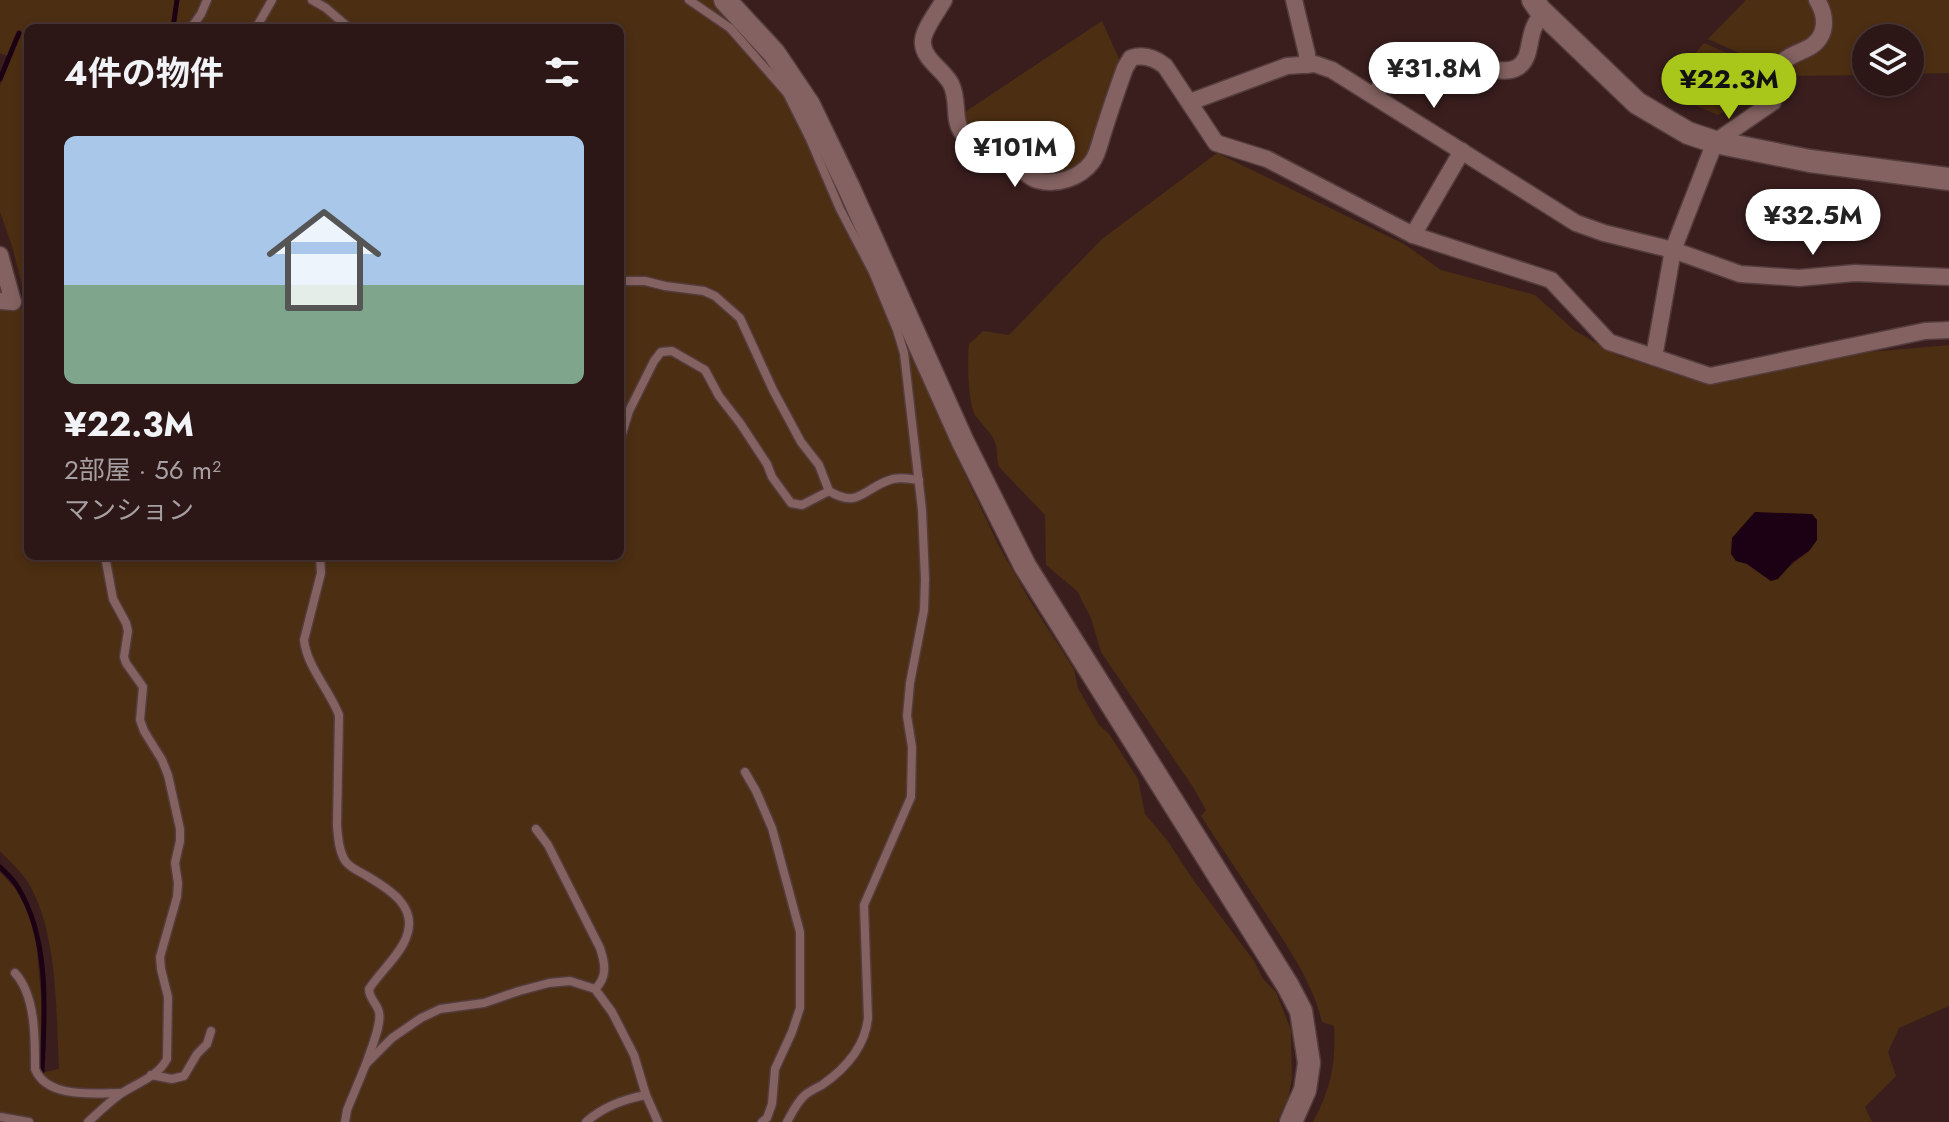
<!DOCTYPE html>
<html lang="ja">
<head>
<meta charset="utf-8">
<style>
  body { margin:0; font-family:Jost,"Noto Sans JP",sans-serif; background:#341f1f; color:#f1f3f6; height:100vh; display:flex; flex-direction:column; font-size:30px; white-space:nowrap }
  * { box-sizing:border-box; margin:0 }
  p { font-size:26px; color:#a69fa1 }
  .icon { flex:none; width:44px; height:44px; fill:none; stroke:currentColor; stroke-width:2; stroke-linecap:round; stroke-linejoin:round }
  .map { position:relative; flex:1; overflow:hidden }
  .panel { position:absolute; left:24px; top:24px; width:600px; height:536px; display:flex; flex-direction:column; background:#2c1616; border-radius:12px; box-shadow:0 4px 12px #0003,0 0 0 2px #483535 }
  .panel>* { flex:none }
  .buttons { position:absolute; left:1852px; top:24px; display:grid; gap:16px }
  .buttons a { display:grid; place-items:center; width:72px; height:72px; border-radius:50%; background:#2c1616; box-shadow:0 4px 12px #0003,0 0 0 2px #483535; font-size:40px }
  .price { position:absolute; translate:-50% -68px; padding:0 18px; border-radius:28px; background:#fff; color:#222; font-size:26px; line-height:52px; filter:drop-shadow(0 2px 4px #0008) }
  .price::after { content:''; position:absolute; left:50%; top:48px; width:24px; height:18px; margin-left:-12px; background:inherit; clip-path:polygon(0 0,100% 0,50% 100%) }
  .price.selected { background:#a9c71a; color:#111 }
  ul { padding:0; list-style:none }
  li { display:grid; align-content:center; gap:16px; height:424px; padding:0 40px }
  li+li { border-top:2px solid #483535 }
  li span { display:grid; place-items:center; height:248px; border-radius:12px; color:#555 }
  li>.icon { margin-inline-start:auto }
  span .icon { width:144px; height:144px; fill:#fffc; stroke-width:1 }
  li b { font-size:34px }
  h2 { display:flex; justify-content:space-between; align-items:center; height:96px; padding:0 40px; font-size:34px }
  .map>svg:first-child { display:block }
</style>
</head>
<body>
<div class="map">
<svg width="1949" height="1122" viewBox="0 0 1949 1122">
  <rect width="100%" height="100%" fill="#3a1e1e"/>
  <g fill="#4c2e12" fill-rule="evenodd">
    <path d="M0 0H714L733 17 799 99 938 405 953 449 998 544 1030 601 1074 669 1078 688 1099 725 1109 734 1138 779 1145 814 1167 840 1194 881 1254 961 1263 979 1276 992 1291 1030 1292 1078 1288 1099 1277 1122H0V872L15 888 27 910 35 930 42 1006 41 1073 59 1069C56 1013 58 934 29 884 22 872 10 862 0 851V308H28L12 246 0 212V86L10 57 0 53ZM28 28H620V556H28Z"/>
    <polygon points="1746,0 1949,0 1949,73 1910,74 1910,38 1866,38 1866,75 1790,76 1708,39"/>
    <path d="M1102 21 1120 61 1088 155C1072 171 1059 175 1037 174L1003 143 989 134H971L964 126 965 112Z"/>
    <path d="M1704 43 1757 66C1767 94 1738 104 1718 115L1663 92Z"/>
    <path d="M1217 153 1404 244 1441 270 1535 295 1574 330 1616 355 1706 384 1790 366 1869 352 1949 345V1006L1899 1028 1888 1052 1896 1076 1865 1107 1872 1122H1313C1331 1088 1336 1064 1334 1026L1322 1022C1312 980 1286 944 1262 908 1242 878 1221 847 1201 816L1206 810 1193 787 1101 652 1091 618 1077 591 1046 565 1045 515 999 467C996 459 998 450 995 442 991 432 981 424 975 415 968 402 967 359 969 344L983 331 1009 335 1102 239ZM1755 512 1817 520V540L1809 551 1771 581 1747 564 1732 538Z"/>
  </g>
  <polygon fill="#1c0114" points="1755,512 1812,514 1817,520 1817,540 1809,551 1793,562 1778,579 1771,581 1747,564 1736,561 1731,554 1732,538"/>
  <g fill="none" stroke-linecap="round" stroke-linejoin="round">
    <g stroke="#1c0114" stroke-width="5">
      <polyline points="173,28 177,0"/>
      <polyline points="0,79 19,33"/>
      <path d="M0 867C6 873 13 879 17 886 50 938 45 1012 42 1071"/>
    </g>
    <defs>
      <g id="lane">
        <polyline points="312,0 326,8 349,28"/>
        <path d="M689 0 730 28 787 93 810 139 840 209 873 272 897 330 904 353 922 510 925 579 924 610 910 683 907 716 912 747 911 797 864 905 868 1018C865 1047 845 1069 822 1085 816 1088 810 1091 805 1095 797 1102 792 1113 787 1122"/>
        <polyline points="191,28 201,14 207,0"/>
        <polyline points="256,28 272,0"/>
        <path d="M620 281H645L665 286 704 291 715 296 740 318 773 390 801 442 819 465 829 491C860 510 865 486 893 479 902 477 910 479 919 480"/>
        <polyline points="620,440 629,411 654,361 661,352 672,351 705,370 719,396 740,423 767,464 772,477 791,503 802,505 829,491"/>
        <path d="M320 556 321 573 304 640C307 667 329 689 339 715L337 825C338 838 339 852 346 862 352 869 359 871 367 876 389 889 419 907 406 938 399 956 380 972 369 989 369 999 377 1003 379 1012 382 1025 370 1051 366 1064"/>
        <polyline points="745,772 756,791 772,828 800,932 800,1008 792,1032 775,1069 772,1104 767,1118 762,1122"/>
        <path d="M536 829 548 845 600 948C605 963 608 977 595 989"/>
        <path d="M15 973C36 996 35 1040 35 1069 47 1099 95 1093 120 1093"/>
        <polyline points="151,1075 172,1079 184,1076 197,1054 207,1044 211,1031"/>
        <polyline points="0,1117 29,1122"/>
        <path d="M88 1122C98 1113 108 1103 119 1095 134 1084 157 1078 167 1059L168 997 161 969 160 957 177 897 178 883 175 863 180 841V829L168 775 162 760 144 731 140 720 143 687 126 663 124 657 128 631 126 623 113 599 105 556"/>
        <polyline points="345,1122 347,1110 366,1064 392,1038 421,1018 440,1009 484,1003 519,991 549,983 570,981 595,989 612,1012 634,1055 646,1095 658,1122"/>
        <path d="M586 1122C603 1107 624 1099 646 1095"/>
      </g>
      <g id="street">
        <path d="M944 0C938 11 921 32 923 44 924 60 944 70 951 84 959 99 953 119 961 131 968 142 992 141 1004 152 1014 160 1025 176 1037 180 1056 186 1080 178 1092 162 1098 154 1100 142 1103 133 1110 111 1117 90 1125 68L1131 58C1143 54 1155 58 1165 66L1216 143 1267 159 1413 235 1551 280 1609 342 1710 376 1925 331 1949 330"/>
        <polyline points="1294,0 1307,54 1307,65"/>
        <path d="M1373 95C1406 56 1443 63 1488 69 1497 70 1509 73 1518 67 1535 56 1524 31 1544 13"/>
        <polyline points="1190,102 1287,66 1315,64 1332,70 1576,223 1604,233 1673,250 1740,274 1799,278 1855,273 1949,277"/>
        <polyline points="1413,235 1462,151"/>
        <polyline points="0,255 13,302 0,301"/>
        <path d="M1654 357 1673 250 1715 142 1773 102C1776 91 1773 75 1780 65 1788 54 1802 53 1813 45 1828 33 1826 15 1817 0"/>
      </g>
      <g id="secondary">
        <polyline points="725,0 774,53 809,105 849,188 963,442 1025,566 1288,986 1301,1011 1309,1063 1305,1090 1291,1122"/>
        <polyline points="1533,0 1540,10 1637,103 1688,133 1715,142 1810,161 1949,179"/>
      </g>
    </defs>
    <use href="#lane" stroke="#543c3d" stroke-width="11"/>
    <use href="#street" stroke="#543c3d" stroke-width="19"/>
    <use href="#secondary" stroke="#543c3d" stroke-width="25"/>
    <use href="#lane" stroke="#836261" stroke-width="8"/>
    <use href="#street" stroke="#836261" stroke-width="16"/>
    <use href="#secondary" stroke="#836261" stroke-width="22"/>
  </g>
</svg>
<div class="buttons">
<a><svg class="icon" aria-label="layers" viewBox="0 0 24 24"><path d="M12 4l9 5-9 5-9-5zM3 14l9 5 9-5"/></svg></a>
</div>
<b class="price" style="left:1434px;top:110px">¥31.8M</b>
<b class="price selected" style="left:1729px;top:121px">¥22.3M</b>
<b class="price" style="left:1015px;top:189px">¥101M</b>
<b class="price" style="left:1813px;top:257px">¥32.5M</b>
<section class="panel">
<h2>4件の物件<svg class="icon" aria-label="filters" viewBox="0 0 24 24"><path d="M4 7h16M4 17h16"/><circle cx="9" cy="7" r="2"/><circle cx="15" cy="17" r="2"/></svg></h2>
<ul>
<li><span style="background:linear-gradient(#a9c7e8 60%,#7fa58c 0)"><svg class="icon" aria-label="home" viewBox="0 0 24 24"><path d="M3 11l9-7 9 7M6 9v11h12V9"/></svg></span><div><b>¥22.3M</b><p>2部屋 · 56 m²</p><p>マンション</p></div></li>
</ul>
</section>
</div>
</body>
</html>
